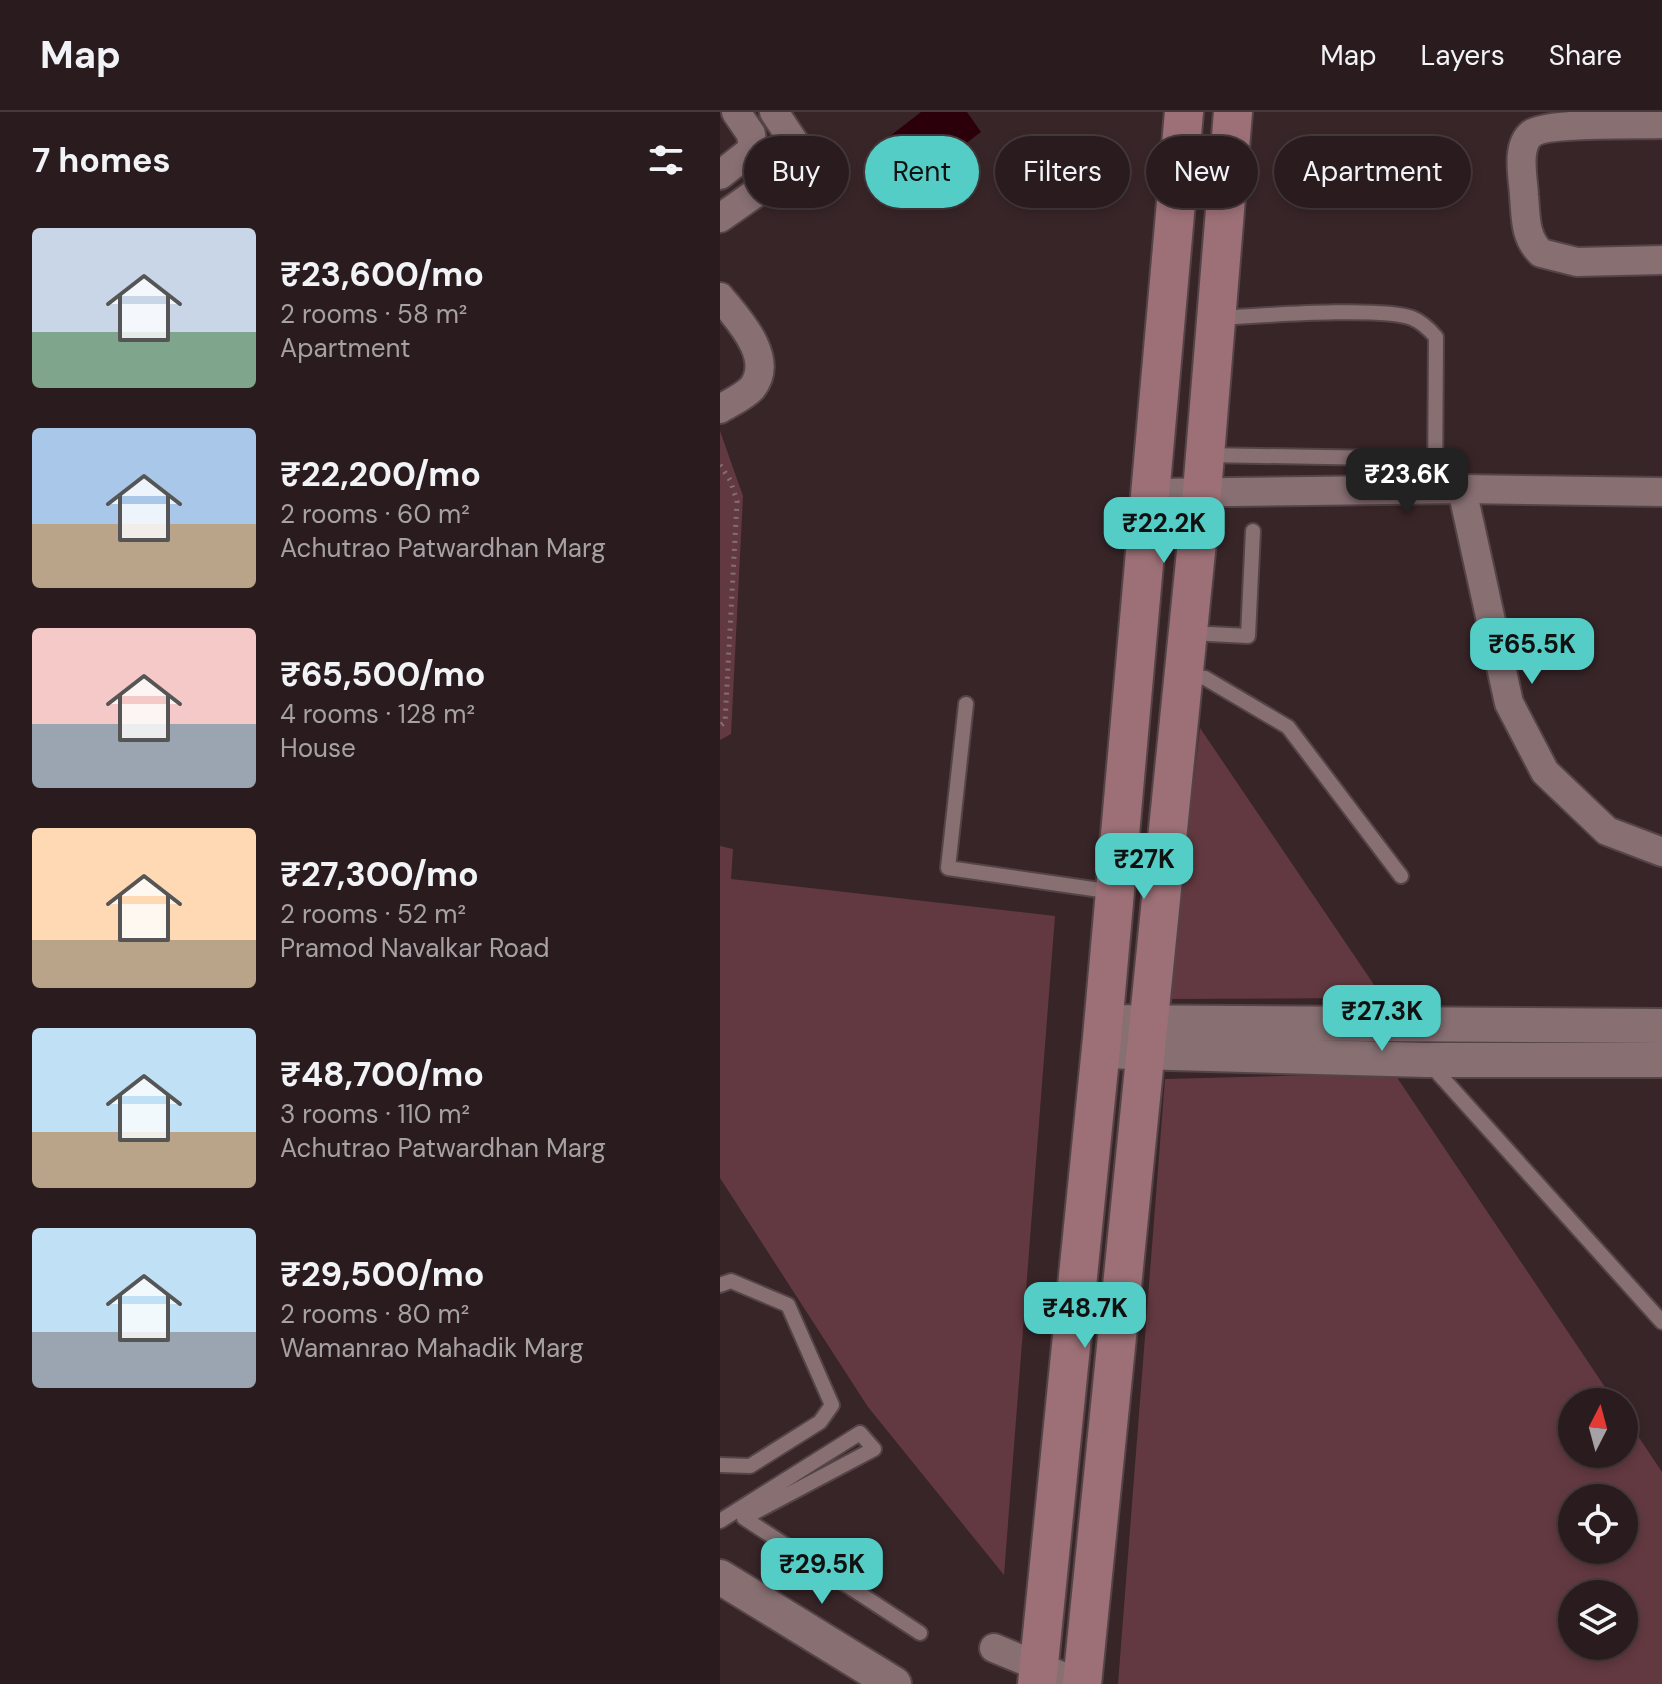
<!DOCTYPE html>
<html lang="en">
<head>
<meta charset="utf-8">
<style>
  body { margin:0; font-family:"DM Sans",sans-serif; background:#322527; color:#f1f3f6; height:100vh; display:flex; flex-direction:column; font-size:30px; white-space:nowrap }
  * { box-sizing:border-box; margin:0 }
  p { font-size:26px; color:#a5a1a4 }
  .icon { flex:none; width:44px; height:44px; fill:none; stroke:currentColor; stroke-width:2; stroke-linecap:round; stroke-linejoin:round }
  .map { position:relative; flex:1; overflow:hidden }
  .details { display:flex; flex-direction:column; background:#2a1c1e; width:720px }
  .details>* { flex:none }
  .hud { position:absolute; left:24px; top:24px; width:760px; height:72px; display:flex; gap:16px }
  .needle { width:52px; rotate:6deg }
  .buttons { position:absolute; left:838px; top:1276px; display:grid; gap:16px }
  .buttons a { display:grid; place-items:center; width:80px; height:80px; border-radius:50%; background:#2a1c1e; box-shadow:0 4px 12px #0003,0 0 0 2px #463a3c; font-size:40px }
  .price { position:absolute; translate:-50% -68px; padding:0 18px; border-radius:16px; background:#54cdc6; color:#111; font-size:26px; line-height:52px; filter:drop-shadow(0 2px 4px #0008) }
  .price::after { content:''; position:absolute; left:50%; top:48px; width:24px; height:18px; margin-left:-12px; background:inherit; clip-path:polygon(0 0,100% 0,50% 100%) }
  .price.selected { background:#222; color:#fff }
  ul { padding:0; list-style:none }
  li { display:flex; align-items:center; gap:24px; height:200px; padding:0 32px }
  li span { display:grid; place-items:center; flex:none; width:224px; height:160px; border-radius:8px; color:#555 }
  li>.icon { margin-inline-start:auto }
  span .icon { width:96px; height:96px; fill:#fffc; stroke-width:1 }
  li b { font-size:34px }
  h2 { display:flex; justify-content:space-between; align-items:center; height:96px; padding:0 32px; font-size:34px }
  .tag { padding:0 28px; border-radius:36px; background:#2a1c1e; box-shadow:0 4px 12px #0003,0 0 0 2px #463a3c; font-size:28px; line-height:72px }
  .tag.selected { background:#54cdc6; color:#111 }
  header { display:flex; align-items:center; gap:48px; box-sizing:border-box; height:112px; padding:0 40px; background:#2a1c1e; border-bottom:2px solid #463a3c }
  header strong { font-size:38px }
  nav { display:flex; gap:44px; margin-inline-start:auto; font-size:28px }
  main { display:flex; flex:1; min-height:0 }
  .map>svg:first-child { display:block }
</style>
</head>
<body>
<header>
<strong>Map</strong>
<nav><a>Map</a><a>Layers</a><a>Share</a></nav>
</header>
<main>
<section class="details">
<h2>7 homes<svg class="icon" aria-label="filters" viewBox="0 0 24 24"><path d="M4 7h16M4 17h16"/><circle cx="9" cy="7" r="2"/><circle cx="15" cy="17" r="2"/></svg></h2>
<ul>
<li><span style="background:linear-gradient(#c9d6e8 65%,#7fa58c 0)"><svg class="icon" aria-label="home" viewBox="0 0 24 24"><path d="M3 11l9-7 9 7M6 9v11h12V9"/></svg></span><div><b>₹23,600/mo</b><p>2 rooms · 58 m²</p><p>Apartment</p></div></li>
<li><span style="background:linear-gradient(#a9c7e8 60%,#b9a48a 0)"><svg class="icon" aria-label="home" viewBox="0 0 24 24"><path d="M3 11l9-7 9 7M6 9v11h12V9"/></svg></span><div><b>₹22,200/mo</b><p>2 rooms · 60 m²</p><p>Achutrao Patwardhan Marg</p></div></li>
<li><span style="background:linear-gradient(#f6c9c9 60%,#9aa5b1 0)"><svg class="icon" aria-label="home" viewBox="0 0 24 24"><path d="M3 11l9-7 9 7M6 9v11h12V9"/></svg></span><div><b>₹65,500/mo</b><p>4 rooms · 128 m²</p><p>House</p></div></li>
<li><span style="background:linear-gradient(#ffd9b3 70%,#b9a48a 0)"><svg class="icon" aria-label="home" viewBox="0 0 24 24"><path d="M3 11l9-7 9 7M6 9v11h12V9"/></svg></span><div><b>₹27,300/mo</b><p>2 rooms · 52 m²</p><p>Pramod Navalkar Road</p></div></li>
<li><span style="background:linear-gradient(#bfe0f5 65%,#b9a48a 0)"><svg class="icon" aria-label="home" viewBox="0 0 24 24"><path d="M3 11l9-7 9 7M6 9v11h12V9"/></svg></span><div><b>₹48,700/mo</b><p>3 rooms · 110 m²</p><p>Achutrao Patwardhan Marg</p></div></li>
<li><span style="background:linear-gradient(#bfe0f5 65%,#9aa5b1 0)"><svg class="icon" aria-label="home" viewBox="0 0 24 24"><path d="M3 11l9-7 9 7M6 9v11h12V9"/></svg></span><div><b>₹29,500/mo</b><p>2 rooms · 80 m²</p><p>Wamanrao Mahadik Marg</p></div></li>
</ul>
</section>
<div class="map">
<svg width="942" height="1572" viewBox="0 0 942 1572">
  <rect width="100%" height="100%" fill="#382528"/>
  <g fill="#623940" fill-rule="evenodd">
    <polygon points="0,319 23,384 11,622 0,628"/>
    <polygon points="480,616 663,886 448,887"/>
    <polygon points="0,734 13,737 11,767 335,804 284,1463 148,1295 0,1066"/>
    <path d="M674 961 895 1290H852V1342H904V1303L942 1360V1572H398L445 967ZM852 1386H904V1438H852ZM852 1482H904V1534H852Z"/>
  </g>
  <polygon fill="#2c000b" points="201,0 247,0 261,20 200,66 170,24"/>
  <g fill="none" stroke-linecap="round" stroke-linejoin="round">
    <defs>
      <g id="service">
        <path d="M497 206C536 204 661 194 692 206 702 210 709 217 716 225L715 377"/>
        <polyline points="487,343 715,347"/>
        <polyline points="470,521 528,524 533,419"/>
        <polyline points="465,564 485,566 568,615 681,764"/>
        <polyline points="246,592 228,756 394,780"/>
        <polyline points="709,951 942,1210"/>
        <polyline points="0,1173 11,1169 68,1193 112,1293 100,1310 30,1354 0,1353"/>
        <polyline points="0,1409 140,1321 154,1337 24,1406 200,1521"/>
      </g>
      <g id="minor">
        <path d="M942 12C918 13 826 10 811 22 796 35 803 65 804 83 806 104 804 125 821 141L857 150 942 148"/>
        <polyline points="0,63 33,37 31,22 16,0"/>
        <polyline points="0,106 77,52 82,42 54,0"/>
        <path d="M0 185C17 206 56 246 32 276 25 284 10 291 0 297"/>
        <polyline points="742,377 789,591 825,660 887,719 942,740"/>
        <polyline points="431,381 742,377 942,380"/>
        <polyline points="274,1536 361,1572"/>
      </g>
      <g id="tertiary">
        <polyline points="383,910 942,914"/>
        <polyline points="380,939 706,948 942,948"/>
        <polyline points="0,1465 174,1572"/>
      </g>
      <g id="secondary">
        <polyline points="317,1572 382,926 464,0"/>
        <polyline points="362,1572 482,380 513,0"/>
      </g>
    </defs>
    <use href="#service" stroke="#554447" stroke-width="18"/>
    <use href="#minor" stroke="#554447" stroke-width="32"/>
    <use href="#tertiary" stroke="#554447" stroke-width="38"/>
    <use href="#secondary" stroke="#554447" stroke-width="42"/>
    <polyline stroke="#817072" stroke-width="5" stroke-dasharray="2 6" stroke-linecap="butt" points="0,353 10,368 17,389 5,610 0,614"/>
    <use href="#service" stroke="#876f72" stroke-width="14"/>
    <use href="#minor" stroke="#876f72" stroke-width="28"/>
    <use href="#tertiary" stroke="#876f72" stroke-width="34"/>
    <use href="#secondary" stroke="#9d7077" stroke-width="38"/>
  </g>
</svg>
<div class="buttons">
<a><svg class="needle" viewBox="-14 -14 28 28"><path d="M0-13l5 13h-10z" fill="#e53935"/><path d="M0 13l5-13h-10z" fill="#a5a1a4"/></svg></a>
<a><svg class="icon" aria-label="locate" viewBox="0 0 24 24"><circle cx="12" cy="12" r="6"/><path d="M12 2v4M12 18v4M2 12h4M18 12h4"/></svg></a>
<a><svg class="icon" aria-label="layers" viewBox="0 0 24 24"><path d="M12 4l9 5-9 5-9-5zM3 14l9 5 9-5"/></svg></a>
</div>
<b class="price selected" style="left:687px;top:404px">₹23.6K</b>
<b class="price" style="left:444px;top:453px">₹22.2K</b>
<b class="price" style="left:812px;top:574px">₹65.5K</b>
<b class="price" style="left:424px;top:789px">₹27K</b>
<b class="price" style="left:662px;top:941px">₹27.3K</b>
<b class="price" style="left:365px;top:1238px">₹48.7K</b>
<b class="price" style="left:102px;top:1494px">₹29.5K</b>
<div class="hud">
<a class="tag">Buy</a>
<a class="tag selected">Rent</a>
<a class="tag">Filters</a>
<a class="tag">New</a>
<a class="tag">Apartment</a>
</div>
</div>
</main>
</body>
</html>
